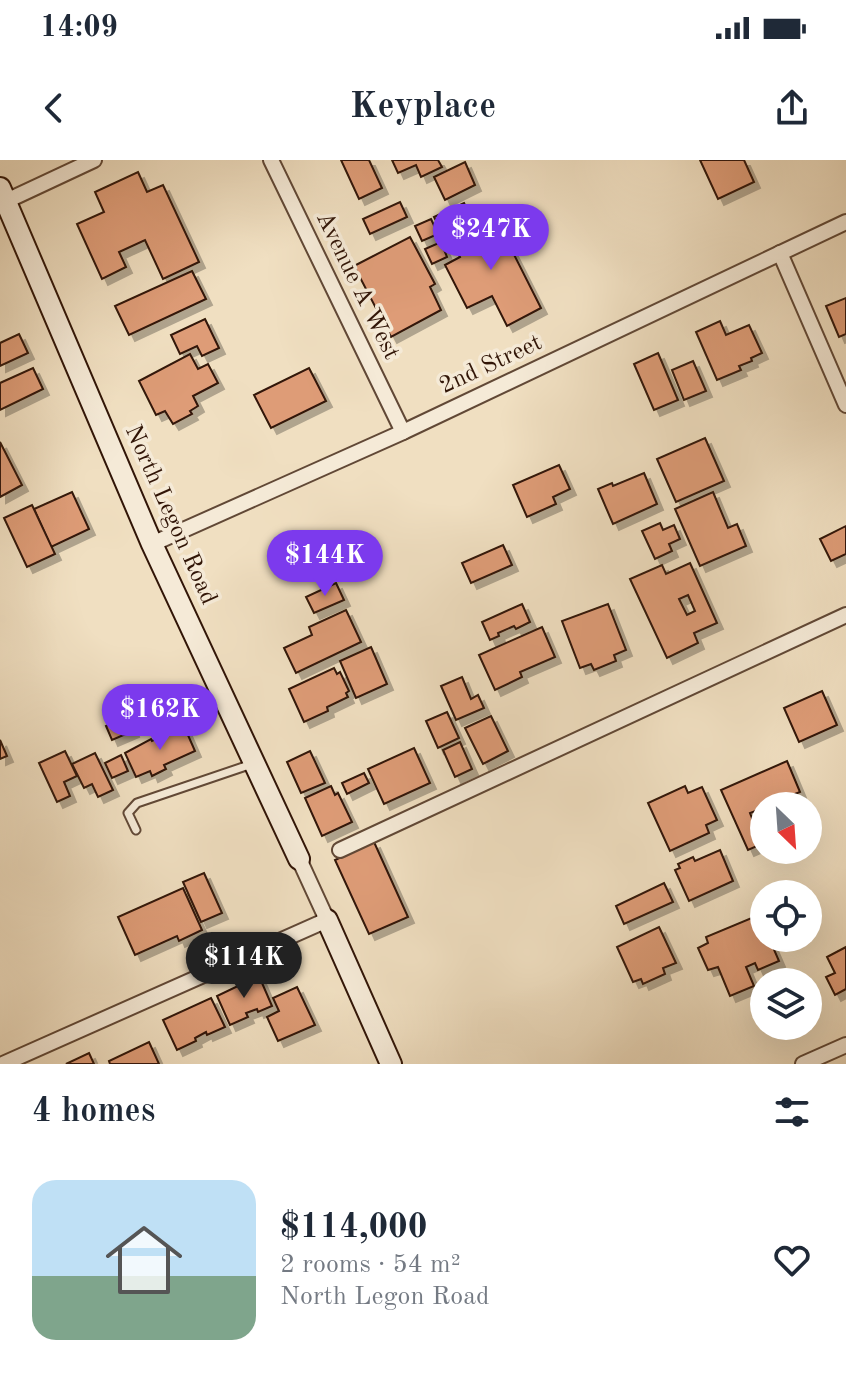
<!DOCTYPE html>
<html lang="en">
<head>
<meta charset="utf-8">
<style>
  body { margin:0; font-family:"Old Standard TT",serif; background:#f2f2f3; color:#1f2937; height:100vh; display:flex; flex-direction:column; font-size:30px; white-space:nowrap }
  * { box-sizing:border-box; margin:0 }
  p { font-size:26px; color:#747a83 }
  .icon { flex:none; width:44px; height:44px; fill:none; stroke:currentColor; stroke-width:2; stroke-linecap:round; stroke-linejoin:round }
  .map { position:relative; height:904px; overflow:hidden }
  .drawer { display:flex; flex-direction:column; background:#fff; flex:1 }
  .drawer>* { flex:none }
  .needle { width:52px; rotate:155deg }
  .tools { position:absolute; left:750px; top:632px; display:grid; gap:16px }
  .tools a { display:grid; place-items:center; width:72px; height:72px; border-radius:50%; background:#fff; box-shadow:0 8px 32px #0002; font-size:40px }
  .price { position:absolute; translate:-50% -68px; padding:0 18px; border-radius:28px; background:#7c3aed; color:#fff; font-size:26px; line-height:52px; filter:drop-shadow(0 2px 4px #0008) }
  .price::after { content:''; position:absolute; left:50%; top:48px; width:24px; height:18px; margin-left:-12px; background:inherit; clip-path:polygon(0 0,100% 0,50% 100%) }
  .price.active { background:#222; color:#fff }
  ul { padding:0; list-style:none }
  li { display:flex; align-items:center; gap:24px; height:200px; padding:0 32px }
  li span { display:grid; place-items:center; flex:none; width:224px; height:160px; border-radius:24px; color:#555 }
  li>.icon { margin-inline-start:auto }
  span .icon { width:96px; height:96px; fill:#fffc; stroke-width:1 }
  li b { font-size:34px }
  h2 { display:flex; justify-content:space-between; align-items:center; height:96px; padding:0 32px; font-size:34px }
  .status { display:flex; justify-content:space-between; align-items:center; height:56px; padding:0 40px; background:#fff; direction:ltr }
  .status svg { height:22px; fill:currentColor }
  header { display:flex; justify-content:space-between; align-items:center; height:104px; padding:0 32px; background:#fff; font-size:36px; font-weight:700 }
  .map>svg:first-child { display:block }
</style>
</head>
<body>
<div class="status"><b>14:09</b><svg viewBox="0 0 49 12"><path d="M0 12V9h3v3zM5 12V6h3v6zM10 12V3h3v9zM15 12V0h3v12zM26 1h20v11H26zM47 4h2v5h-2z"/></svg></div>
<header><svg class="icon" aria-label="back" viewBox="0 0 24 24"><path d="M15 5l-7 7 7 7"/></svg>Keyplace<svg class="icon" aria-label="share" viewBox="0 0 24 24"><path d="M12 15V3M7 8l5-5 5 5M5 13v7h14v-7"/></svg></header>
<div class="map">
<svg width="846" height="904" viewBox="0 0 846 904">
  <defs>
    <filter id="shadow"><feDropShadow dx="6" dy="6" stdDeviation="0" flood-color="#0004"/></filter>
  </defs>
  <rect width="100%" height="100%" fill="#f0dfc1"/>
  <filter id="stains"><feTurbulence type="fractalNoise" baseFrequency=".0025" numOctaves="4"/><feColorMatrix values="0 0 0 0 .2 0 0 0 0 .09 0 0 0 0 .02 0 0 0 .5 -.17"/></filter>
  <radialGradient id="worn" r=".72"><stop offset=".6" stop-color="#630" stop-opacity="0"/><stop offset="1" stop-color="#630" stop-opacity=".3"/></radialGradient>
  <g fill="#de9c77" stroke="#311507" stroke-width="2" fill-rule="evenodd" filter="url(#shadow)">
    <polygon points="341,0 369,0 382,28 359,39"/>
    <polygon points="392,0 438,0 442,7 421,17 416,5 398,13"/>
    <polygon points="700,0 744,0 754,22 718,39"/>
    <polygon points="465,2 475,25 445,40 434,17"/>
    <polygon points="138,12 147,32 163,25 199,102 163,119 145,80 119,92 126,107 102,119 77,64 104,52 95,32"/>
    <polygon points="400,42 407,57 370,74 363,59"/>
    <polygon points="464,43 471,58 442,72 434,57"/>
    <polygon points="494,55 541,148 507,166 492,136 467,148 445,105 460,97 455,87 454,81 459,71 470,66 476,66 485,71 481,62"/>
    <polygon points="431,59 438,74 422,81 415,66"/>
    <polygon points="410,77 435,124 430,127 441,150 391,177 354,106"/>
    <polygon points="441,82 447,97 432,104 425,89"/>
    <polygon points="192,111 206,139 129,175 115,146"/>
    <polygon points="846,138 846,174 839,177 826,146"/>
    <polygon points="205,159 219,188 202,196 197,186 180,194 171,175"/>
    <polygon points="720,161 726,175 749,165 762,193 751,198 752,201 739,206 741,210 717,220 696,172"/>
    <polygon points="19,174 28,193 0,206 0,183"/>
    <polygon points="658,193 678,240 654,250 634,204"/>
    <polygon points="190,194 198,209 208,204 218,223 193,236 198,246 190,251 192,254 173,264 165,251 156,255 139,221"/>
    <polygon points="693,201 706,231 684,240 672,210"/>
    <polygon points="33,208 43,229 0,250 0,223"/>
    <polygon points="309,208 326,241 271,268 254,235"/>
    <polygon points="705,278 724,321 676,342 657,299"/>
    <polygon points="0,282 22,325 0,337"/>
    <polygon points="559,305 570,329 553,337 556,344 527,357 513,325"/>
    <polygon points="644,313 657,344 613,364 598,329 612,323 613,326"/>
    <polygon points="72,332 89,369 51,387 34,349"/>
    <polygon points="713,332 728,368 737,364 746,386 700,406 675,349"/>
    <polygon points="32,345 55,394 27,407 4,358"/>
    <polygon points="660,363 663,370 674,365 680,379 669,384 672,391 655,399 642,371"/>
    <polygon points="846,366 846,394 831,401 820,379"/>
    <polygon points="503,385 512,405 471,423 462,403"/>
    <path d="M690 403 717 463 694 473 698 483 667 498 630 419 662 405 666 414ZM688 435 695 451 687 455 679 439Z"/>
    <polygon points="336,423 344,440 314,453 306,437"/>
    <polygon points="522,444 530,462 516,469 514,466 498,473 499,476 490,480 482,462"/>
    <polygon points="608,444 626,490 614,495 616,501 594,510 591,504 580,508 562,461"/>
    <polygon points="346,450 361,482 296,513 284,488 312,475 309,467"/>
    <polygon points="542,467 555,497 520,512 522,517 495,530 479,495"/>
    <polygon points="371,487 387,524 356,538 340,501"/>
    <polygon points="334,508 337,514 340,512 349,531 346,533 348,537 327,547 328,551 304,562 289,529"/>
    <polygon points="462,517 471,539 478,535 484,548 456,560 441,526"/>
    <polygon points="183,530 190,545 169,556 161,540"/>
    <polygon points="822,531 837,565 799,582 784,548"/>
    <polygon points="447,552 459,578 438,588 426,561"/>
    <polygon points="126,556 133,571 112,580 106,566"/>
    <polygon points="491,556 508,591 483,604 465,568"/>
    <polygon points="184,566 195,591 164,605 166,609 152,616 150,611 136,617 125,593 151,579 152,581"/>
    <polygon points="0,580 7,596 0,599"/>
    <polygon points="460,582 472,609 455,617 443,590"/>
    <polygon points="414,588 430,623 384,644 368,609"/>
    <polygon points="65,591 77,616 64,622 70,636 57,642 39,603"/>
    <polygon points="310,591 325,623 301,633 287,602"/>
    <polygon points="95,593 113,630 98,637 92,624 84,628 72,604"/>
    <polygon points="121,595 128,611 112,618 105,603"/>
    <polygon points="787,601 800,632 782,639 785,646 764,646 764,651 763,648 750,653 754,663 764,658 764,683 748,690 721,630"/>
    <polygon points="364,613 369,623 347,634 342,623"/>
    <polygon points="331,626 335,635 338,633 352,662 322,676 305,638"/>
    <polygon points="685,626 688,633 702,627 717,660 706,665 709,673 670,691 648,643"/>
    <polygon points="374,682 408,757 369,774 335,700"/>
    <polygon points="720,690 733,721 689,741 675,710 680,708 678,704 693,697 695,701"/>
    <polygon points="204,713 222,753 201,762 183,722"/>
    <polygon points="664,723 673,742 624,764 616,746"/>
    <polygon points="183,728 202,770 179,781 177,776 135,795 118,757"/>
    <polygon points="754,757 764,780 769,778 779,801 758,810 755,803 746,807 754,826 730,836 718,807 708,810 698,788 708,783 706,777"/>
    <polygon points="659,767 676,803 663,808 665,814 643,824 641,819 633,822 617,787"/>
    <polygon points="846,787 846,829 835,835 826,817 835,813 827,797"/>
    <polygon points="259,816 272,846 258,852 257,849 246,853 248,857 230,865 217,836"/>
    <polygon points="297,827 315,865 278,881 267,857 279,851 273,838"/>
    <polygon points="211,838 225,867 207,875 206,872 195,878 196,881 177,890 163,860"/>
    <polygon points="149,882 159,904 110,904 109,901"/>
    <polygon points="89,893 94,904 66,904"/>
  </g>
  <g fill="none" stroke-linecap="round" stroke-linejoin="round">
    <defs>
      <polyline id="lane" points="136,670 128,653 137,643 252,604"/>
      <g id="street">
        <polyline points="271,0 403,272"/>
        <polyline points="0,44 94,0"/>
        <polyline points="780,93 846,245"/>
        <polyline points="152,384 403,272 846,62"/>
        <polyline points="340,690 846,455"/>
        <polyline points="3,904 327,760 299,699"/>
        <polyline points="803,904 846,885"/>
      </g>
      <g id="secondary">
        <polyline points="0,28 152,384 299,699"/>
        <polyline points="327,760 391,904"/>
      </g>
    </defs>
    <use href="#lane" stroke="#614836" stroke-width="11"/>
    <use href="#street" stroke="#614836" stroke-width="18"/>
    <use href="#secondary" stroke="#311507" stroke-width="24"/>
    <use href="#lane" stroke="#f5ead7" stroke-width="7"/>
    <use href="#street" stroke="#f5ead7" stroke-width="14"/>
    <use href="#secondary" stroke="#f5ead7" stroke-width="20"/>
  </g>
  <g text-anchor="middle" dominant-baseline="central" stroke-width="7" stroke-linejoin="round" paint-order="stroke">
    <g font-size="24" fill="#311507" stroke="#f5ead7">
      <text transform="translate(357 126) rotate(64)">Avenue A West</text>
      <text transform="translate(491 205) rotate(-25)">2nd Street</text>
      <text transform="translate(170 355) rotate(66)">North Legon Road</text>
    </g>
  </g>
  <rect width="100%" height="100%" filter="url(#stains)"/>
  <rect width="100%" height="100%" fill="url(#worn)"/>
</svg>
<div class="tools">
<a><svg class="needle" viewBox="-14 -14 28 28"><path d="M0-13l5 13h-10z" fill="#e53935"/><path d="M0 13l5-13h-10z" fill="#747a83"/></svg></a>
<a><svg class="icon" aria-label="locate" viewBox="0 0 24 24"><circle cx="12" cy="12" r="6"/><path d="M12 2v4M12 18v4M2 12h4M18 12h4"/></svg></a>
<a><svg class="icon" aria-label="layers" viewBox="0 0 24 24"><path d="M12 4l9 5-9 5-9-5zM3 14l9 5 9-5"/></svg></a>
</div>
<b class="price" style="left:491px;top:112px">$247K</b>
<b class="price" style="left:325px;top:438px">$144K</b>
<b class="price" style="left:160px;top:592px">$162K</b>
<b class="price active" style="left:244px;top:840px">$114K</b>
</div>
<section class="drawer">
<h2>4 homes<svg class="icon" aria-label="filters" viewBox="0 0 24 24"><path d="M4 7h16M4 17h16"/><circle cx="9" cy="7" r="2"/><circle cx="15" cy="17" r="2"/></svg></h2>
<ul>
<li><span style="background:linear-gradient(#bfe0f5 60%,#7fa58c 0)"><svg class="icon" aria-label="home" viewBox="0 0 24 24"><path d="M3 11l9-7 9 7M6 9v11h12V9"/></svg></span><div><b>$114,000</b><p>2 rooms · 54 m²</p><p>North Legon Road</p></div><svg class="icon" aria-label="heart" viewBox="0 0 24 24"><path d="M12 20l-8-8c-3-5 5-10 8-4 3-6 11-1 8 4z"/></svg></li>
</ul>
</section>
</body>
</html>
